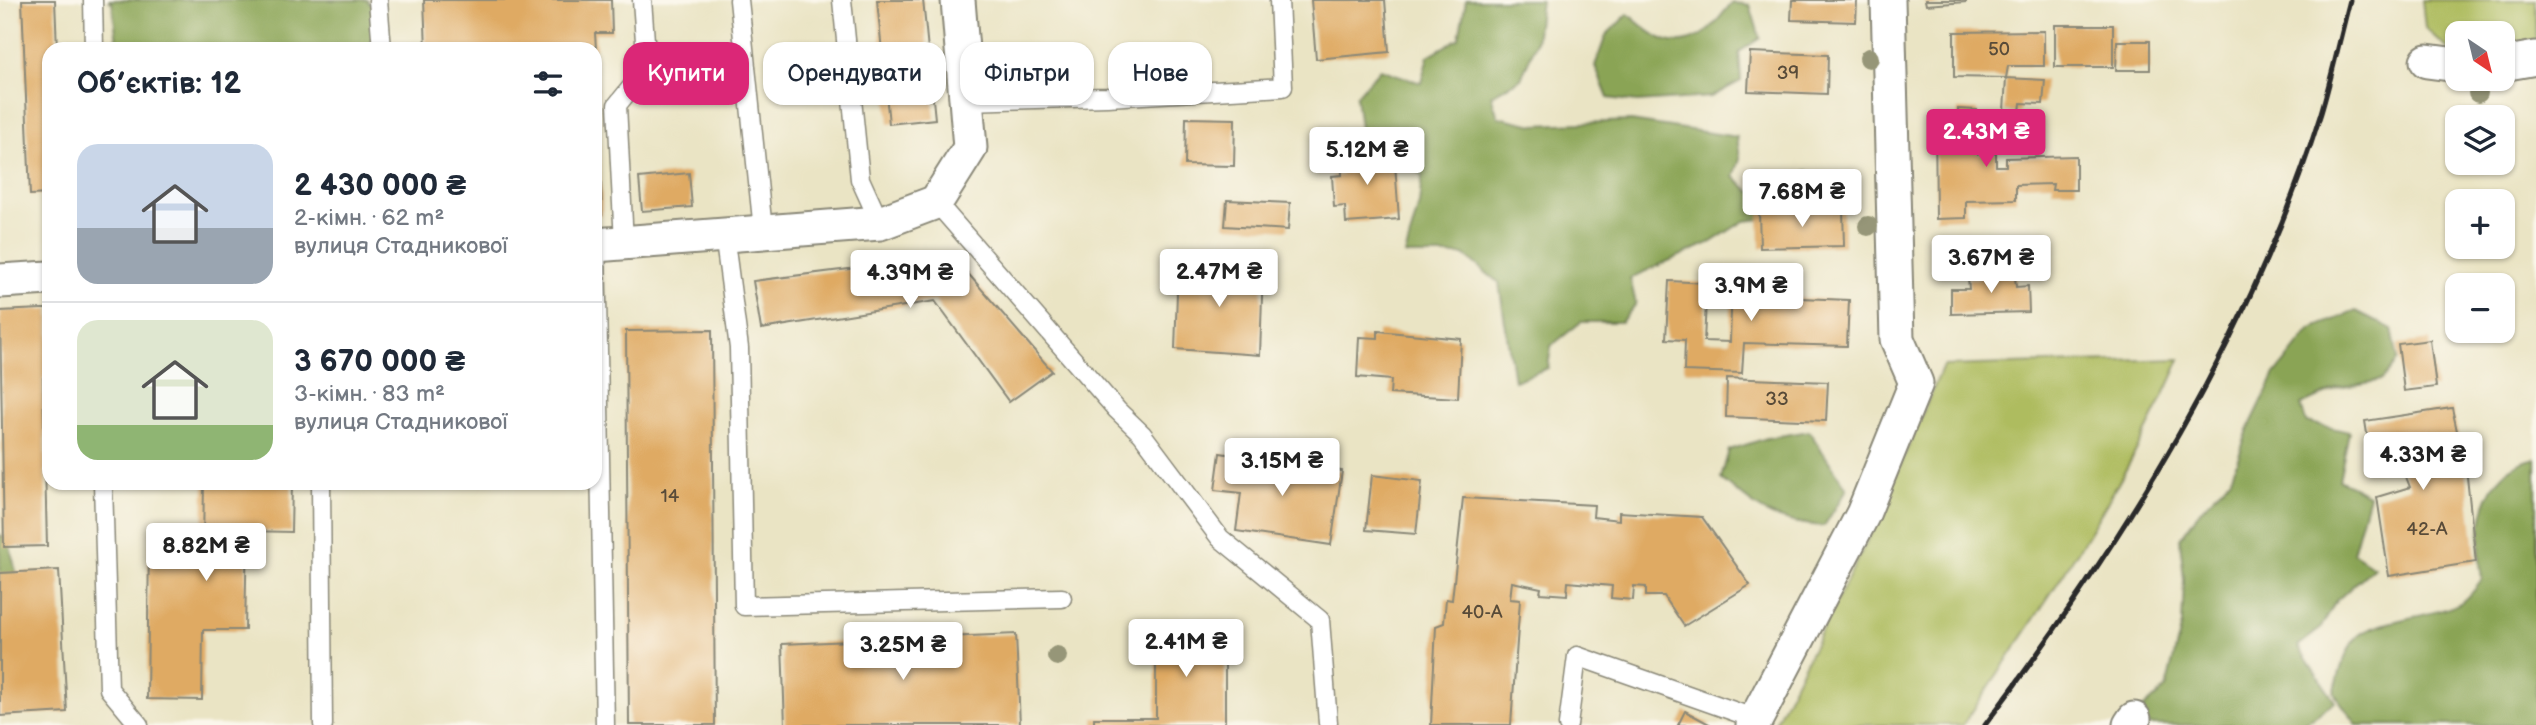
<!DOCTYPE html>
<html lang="uk">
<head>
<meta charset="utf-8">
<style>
  body { margin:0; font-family:"Balsamiq Sans",sans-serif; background:#f2f2f3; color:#1f2937; height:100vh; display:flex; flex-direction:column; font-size:26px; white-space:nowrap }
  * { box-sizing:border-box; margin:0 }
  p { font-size:23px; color:#747a83 }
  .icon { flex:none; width:38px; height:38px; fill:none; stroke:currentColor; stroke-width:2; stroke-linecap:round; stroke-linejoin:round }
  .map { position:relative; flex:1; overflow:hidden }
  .side { position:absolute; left:42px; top:42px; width:560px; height:448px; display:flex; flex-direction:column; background:#fff; border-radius:21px; box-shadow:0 2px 5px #0004 }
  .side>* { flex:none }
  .hud { position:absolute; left:623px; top:42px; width:665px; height:63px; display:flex; gap:14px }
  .needle { width:46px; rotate:145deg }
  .fabs { position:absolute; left:2445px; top:21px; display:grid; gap:14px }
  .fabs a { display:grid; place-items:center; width:70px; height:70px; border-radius:14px; background:#fff; box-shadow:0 2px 5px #0004; font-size:35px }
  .price { position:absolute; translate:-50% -60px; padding:0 16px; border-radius:7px; background:#fff; color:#222; font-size:23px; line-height:46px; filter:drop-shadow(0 2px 4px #0008) }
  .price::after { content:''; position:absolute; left:50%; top:42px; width:21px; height:16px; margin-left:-10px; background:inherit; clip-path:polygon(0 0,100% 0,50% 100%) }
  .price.on { background:#db2777; color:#fff }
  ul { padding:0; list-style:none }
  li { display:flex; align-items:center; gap:21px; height:175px; padding:0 35px }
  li+li { border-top:2px solid #e0e1e3 }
  li span { display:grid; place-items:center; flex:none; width:196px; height:140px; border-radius:21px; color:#555 }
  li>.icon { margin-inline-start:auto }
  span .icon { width:84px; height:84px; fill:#fffc; stroke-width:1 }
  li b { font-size:30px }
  h2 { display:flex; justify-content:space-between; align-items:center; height:84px; padding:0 35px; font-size:30px }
  .chip { padding:0 24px; border-radius:21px; background:#fff; box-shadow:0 2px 5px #0004; font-size:24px; line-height:63px }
  .chip.on { background:#db2777; color:#fff }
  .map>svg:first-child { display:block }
</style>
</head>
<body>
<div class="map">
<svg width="2536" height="725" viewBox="0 0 2536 725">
  <rect width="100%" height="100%" fill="#fbf7ec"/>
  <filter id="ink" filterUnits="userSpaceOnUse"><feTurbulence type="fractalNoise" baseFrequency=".0143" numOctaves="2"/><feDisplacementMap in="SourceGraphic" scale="14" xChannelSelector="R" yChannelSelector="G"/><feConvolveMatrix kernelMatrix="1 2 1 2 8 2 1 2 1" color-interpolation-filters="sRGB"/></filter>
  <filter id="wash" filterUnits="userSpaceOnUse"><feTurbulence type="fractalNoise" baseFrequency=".00686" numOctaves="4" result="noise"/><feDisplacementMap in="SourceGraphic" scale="28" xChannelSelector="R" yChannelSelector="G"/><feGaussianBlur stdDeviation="1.57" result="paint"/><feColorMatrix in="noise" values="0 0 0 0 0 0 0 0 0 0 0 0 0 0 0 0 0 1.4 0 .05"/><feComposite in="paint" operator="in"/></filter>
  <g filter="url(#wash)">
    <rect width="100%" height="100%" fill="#eae4c4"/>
    <g fill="#aebc5e" stroke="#6c7444" stroke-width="2">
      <polygon points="2422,0 2536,0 2536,41 2503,50 2502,33 2457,33 2457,52 2452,53 2425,28"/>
      <path d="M2180 359C2125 489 2042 608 1963 725H1774L1872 531 1943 366Z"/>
    </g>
    <g fill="#8aa455" stroke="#5a6840" stroke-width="2">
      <polygon points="108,0 367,0 379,16 370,49 118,49 112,2"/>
      <polygon points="1466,0 1541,0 1536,43 1521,79 1491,95 1498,117 1534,125 1631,121 1737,137 1740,159 1734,177 1751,192 1808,171 1827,194 1793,215 1744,221 1711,242 1630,278 1636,304 1621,322 1581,322 1551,346 1548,368 1514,381 1499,283 1464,255 1405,255 1419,204 1422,176 1396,151 1361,137 1356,96 1380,69 1421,83 1428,56 1459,38"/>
      <path d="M1733 3 1750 5 1760 38 1739 52 1741 81 1711 97 1637 102 1608 98 1595 66 1606 35 1628 14C1654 36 1672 55 1706 32 1716 25 1723 11 1733 3Z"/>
      <polygon points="2356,311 2392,329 2398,360 2382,380 2338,388 2301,405 2306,422 2349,432 2339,480 2369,495 2353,553 2374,567 2336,601 2320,629 2298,646 2335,702 2302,725 2125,725 2166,688 2182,624 2184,580 2180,539 2201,510 2231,478 2248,430 2274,376 2311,329"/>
      <path d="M1809 431 1847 489 1824 526C1771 522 1761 511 1721 479L1729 450 1767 438Z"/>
      <path d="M2536 458V725H2357L2334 693C2339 676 2344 651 2357 637 2374 620 2435 617 2460 603 2468 598 2476 587 2482 579 2475 531 2479 471 2536 458Z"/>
      <polygon points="0,535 8,538 18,581 0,592"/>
    </g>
    <g id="blocks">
      <g fill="#dfaa63">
        <polygon points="22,0 55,0 57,49 49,49 49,194 30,195"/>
        <polygon points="424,0 611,0 612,33 595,33 596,49 426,49"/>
        <polygon points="877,0 923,0 935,119 889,124"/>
        <polygon points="1311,0 1385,0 1389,52 1316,59"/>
        <polygon points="1792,0 1857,0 1856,22 1791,20"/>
        <polygon points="1925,0 1966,0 1966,2 1926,5"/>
        <rect x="2055" y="25" width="58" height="42"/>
        <polygon points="2044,31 2044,66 2008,66 2006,78 2045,80 2043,104 2021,103 2020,112 2004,111 2006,78 1954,77 1954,32"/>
        <polygon points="2117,41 2150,41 2150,70 2116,70"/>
        <polygon points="1750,52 1828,55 1827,94 1748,91"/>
        <polygon points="727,62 728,100 688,101 687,63"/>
        <polygon points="597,78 602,215 595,215 595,79"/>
        <polygon points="1958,109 1977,110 1978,154 1996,153 1996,166 2006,166 2006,158 2076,156 2076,190 2052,190 2053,184 2016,185 2016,200 1966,201 1966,218 1936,219 1935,117 1958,117"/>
        <polygon points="1186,118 1235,119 1234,166 1185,165"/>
        <polygon points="1394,150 1399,219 1346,223 1345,206 1334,207 1332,176 1342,175 1341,154"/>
        <polygon points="689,173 692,207 642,211 639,178"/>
        <polygon points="1227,200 1290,203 1288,230 1225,226"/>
        <polygon points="1843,209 1844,246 1760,248 1759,211"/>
        <polygon points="953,256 1052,371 1009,402 935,301 761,329 753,281"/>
        <polygon points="1178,265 1263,268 1260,355 1175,349"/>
        <polygon points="1980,268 2007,268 2007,277 2015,277 2016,287 2028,286 2029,312 1951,314 1951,289 1969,289 1968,278 1980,278"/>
        <polygon points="1669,281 1707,283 1704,341 1730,342 1732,282 1776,283 1776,297 1849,300 1847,346 1744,343 1742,373 1684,371 1685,340 1666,339"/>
        <polygon points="42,309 49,309 49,378 43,378 47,546 4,547 0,311"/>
        <polygon points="712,330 715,725 629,725 626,331"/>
        <polygon points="1378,331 1461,339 1458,398 1390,394 1391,380 1357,377 1359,337 1378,338"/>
        <polygon points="2430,340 2436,387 2404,391 2398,344"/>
        <polygon points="1727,378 1828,382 1826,421 1726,417"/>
        <polygon points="2452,408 2467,477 2476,562 2389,576 2377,497 2410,487 2402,467 2373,472 2365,421"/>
        <polygon points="1220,453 1342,471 1331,545 1236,531 1241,493 1215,490"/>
        <polygon points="1372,475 1422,481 1416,534 1366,530"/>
        <polygon points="204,483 292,483 291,532 247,531 245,630 203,630 202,700 147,699 149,544 203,545"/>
        <polygon points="1463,498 1594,505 1593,517 1619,520 1619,512 1702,517 1750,585 1684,626 1664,596 1646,596 1646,587 1634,586 1633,600 1611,598 1612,586 1568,582 1567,595 1540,593 1541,588 1512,582 1510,599 1520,600 1511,725 1431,725 1436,626 1444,623 1446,599 1452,600"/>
        <polygon points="59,570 67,712 0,716 0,573"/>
        <polygon points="1156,628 1225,629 1225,725 1094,725 1094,718 1156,718"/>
        <polygon points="1016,634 1020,725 785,725 782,644"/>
        <polygon points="1685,711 1711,725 1678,725"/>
      </g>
    </g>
  </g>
  <g filter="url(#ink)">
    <use href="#blocks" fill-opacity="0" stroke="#8a8878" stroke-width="2"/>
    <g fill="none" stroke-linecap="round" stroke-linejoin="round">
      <defs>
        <g id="service">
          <polyline points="93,0 94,49"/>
          <polyline points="378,0 382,49"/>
          <polyline points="739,0 763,230"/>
          <polyline points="842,0 860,179 880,223"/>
          <polyline points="965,101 1107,97 1283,87 1279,0"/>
          <polyline points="936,202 1117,410 1142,434 1220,538 1320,620 1328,723"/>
          <polyline points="724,234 739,348 744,606 1062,598"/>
          <polyline points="624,243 617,105 647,68 642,0"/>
          <polyline points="596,245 605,725"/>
          <polyline points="103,483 109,689 139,725"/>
          <polyline points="321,483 323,725"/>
          <polyline points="1568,725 1577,656 1756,719"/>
        </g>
        <g id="minor">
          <polyline points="2427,61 2457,65"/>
          <polyline points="2502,64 2536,58"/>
          <polyline points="595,245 880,223 936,202 970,148 958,0"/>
          <polyline points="0,281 49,278"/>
          <polyline points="1753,725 1863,514 1916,383 1897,339 1888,0"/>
          <polyline points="2130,725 2134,719"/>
        </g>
      </defs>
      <use href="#service" stroke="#8a8878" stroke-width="21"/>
      <use href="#minor" stroke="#8a8878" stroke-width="37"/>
      <use href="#service" stroke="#fff" stroke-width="18"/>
      <use href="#minor" stroke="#fff" stroke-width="33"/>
      <path stroke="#2b2b2b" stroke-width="5" d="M1985 725C2125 539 2251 337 2321 113 2332 76 2340 38 2350 0"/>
    </g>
    <g fill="#969678">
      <circle cx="1869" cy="58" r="10"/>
      <circle cx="2478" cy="93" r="10"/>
      <circle cx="1812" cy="196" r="10"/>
      <circle cx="1868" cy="226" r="10"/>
      <circle cx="1057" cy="656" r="10"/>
    </g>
  </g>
  <g text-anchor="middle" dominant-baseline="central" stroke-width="5" stroke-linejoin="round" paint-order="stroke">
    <g font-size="19" fill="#584b39">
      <text x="1999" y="49">50</text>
      <text x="1788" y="73">39</text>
      <text x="1777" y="399">33</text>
      <text x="670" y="496">14</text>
      <text x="2427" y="529">42-А</text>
      <text x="1482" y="612">40-А</text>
    </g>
  </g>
</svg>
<div class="fabs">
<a><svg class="needle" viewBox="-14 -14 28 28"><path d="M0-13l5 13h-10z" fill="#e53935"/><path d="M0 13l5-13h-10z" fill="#747a83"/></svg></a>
<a><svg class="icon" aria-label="layers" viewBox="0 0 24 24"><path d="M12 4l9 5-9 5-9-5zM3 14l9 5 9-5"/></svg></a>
<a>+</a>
<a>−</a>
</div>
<b class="price on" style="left:1986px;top:169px">2.43M ₴</b>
<b class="price" style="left:1367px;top:187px">5.12M ₴</b>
<b class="price" style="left:1802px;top:229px">7.68M ₴</b>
<b class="price" style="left:1991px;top:295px">3.67M ₴</b>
<b class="price" style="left:1219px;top:309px">2.47M ₴</b>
<b class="price" style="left:910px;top:310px">4.39M ₴</b>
<b class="price" style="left:1751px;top:323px">3.9M ₴</b>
<b class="price" style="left:2423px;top:492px">4.33M ₴</b>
<b class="price" style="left:1282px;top:498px">3.15M ₴</b>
<b class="price" style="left:206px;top:583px">8.82M ₴</b>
<b class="price" style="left:1186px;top:679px">2.41M ₴</b>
<b class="price" style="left:903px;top:682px">3.25M ₴</b>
<div class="hud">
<a class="chip on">Купити</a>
<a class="chip">Орендувати</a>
<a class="chip">Фільтри</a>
<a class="chip">Нове</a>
</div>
<section class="side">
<h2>Об’єктів: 12<svg class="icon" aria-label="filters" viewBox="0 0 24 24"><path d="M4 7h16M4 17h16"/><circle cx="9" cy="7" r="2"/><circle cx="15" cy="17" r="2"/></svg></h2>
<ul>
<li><span style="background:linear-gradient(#c9d6e8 60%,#9aa5b1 0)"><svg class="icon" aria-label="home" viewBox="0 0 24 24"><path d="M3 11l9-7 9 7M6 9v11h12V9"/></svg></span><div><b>2 430 000 ₴</b><p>2-кімн. · 62 m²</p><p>вулиця Стадникової</p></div></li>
<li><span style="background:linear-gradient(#dfe7d0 75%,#8fb573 0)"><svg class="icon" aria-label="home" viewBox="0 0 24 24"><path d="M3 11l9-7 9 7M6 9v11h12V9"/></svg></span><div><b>3 670 000 ₴</b><p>3-кімн. · 83 m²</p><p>вулиця Стадникової</p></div></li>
</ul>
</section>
</div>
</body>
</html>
